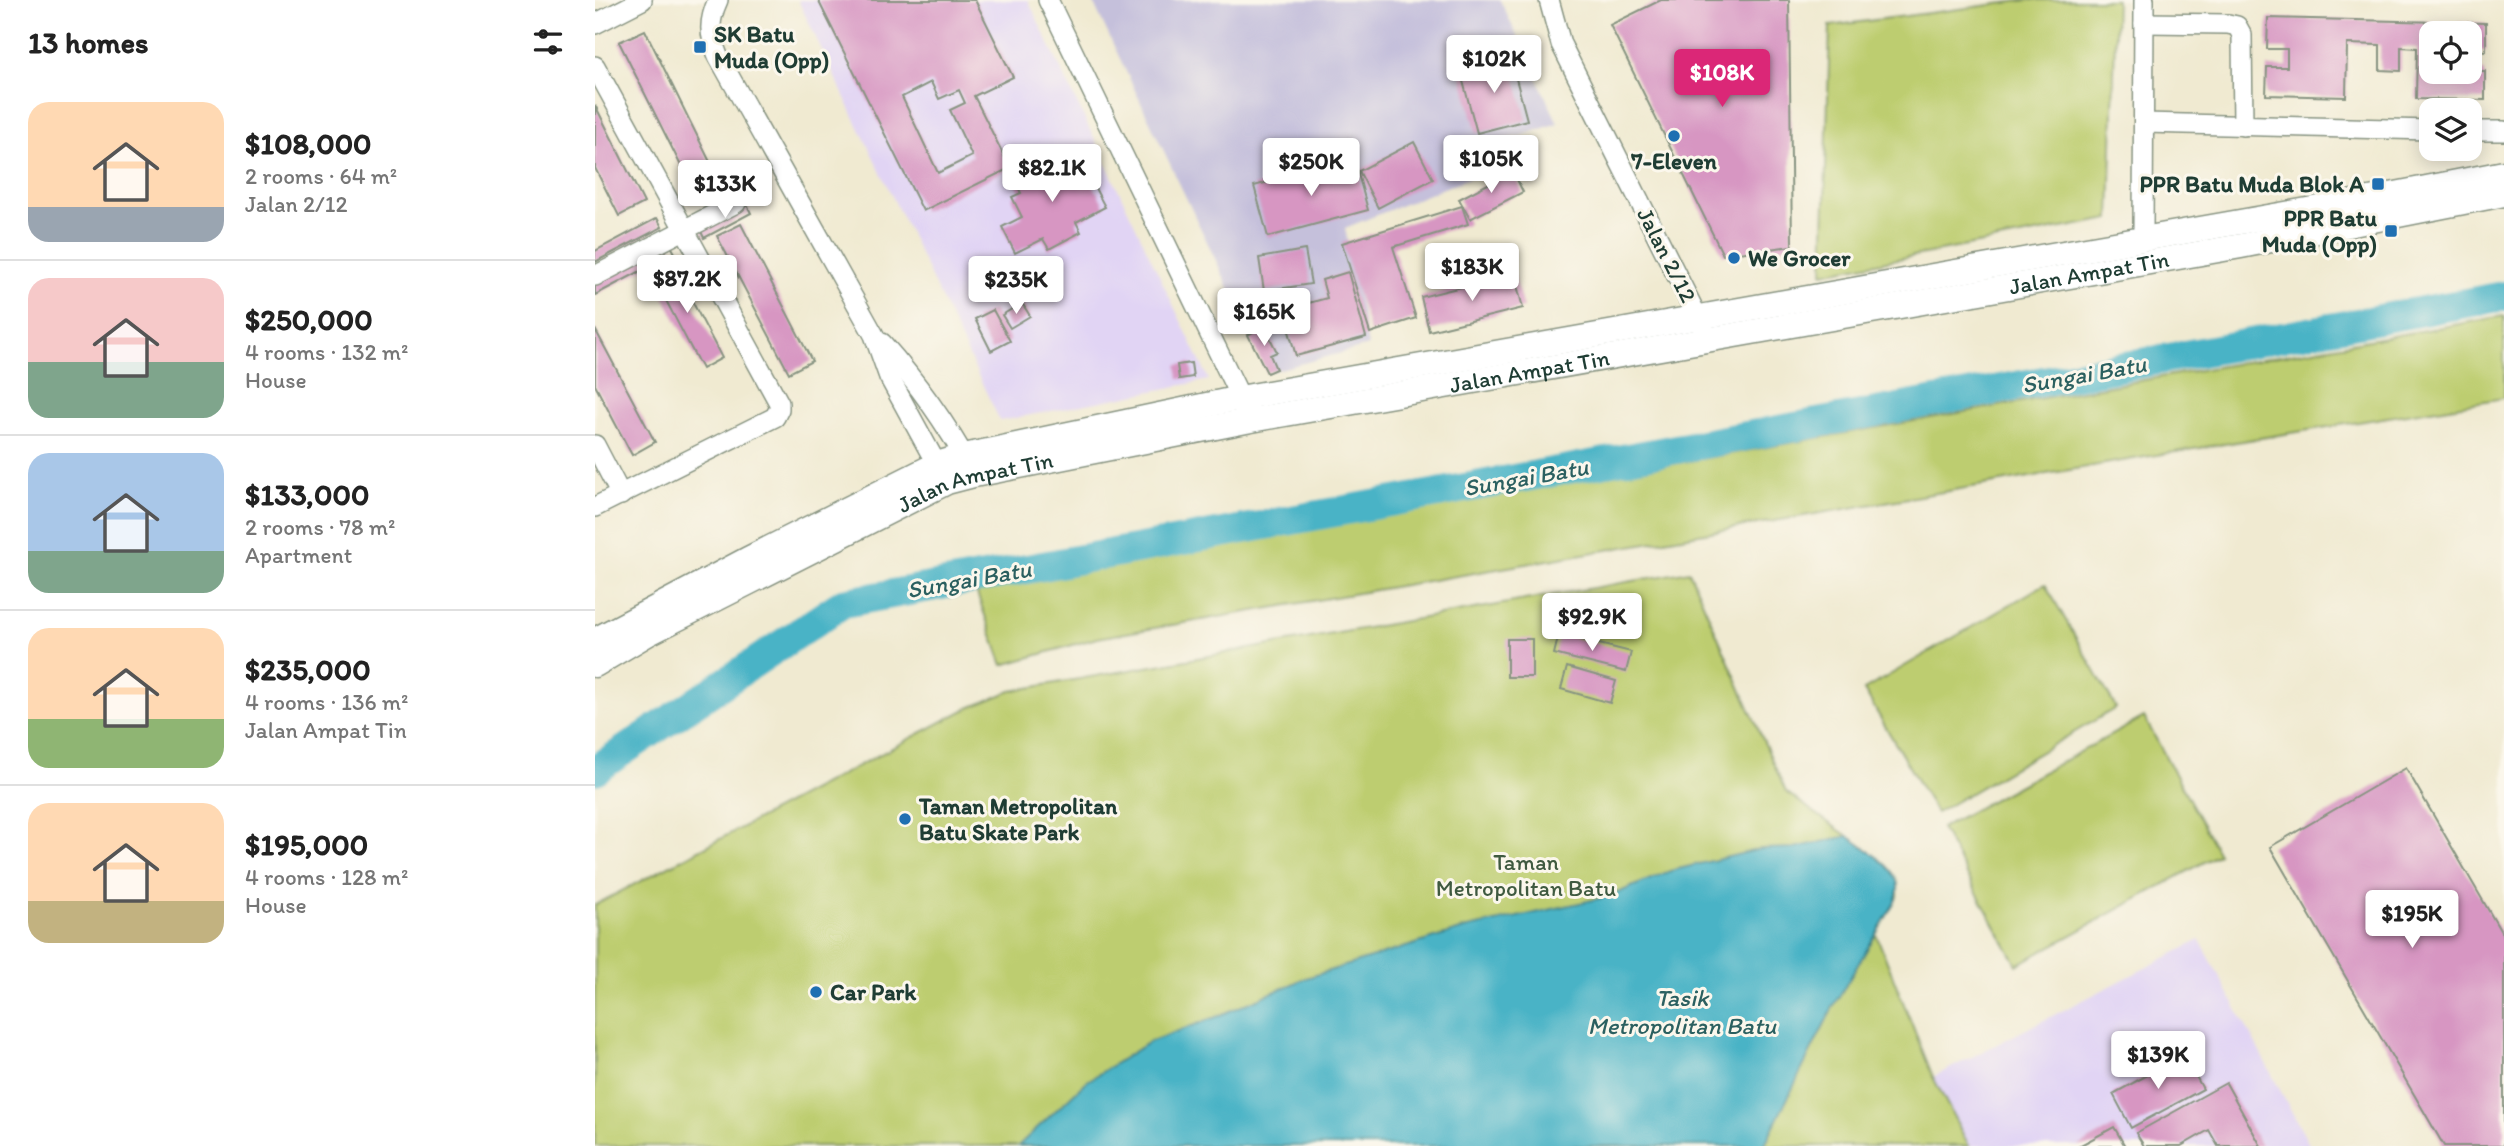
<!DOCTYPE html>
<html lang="en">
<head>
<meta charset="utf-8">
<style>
  body { margin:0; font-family:Itim,sans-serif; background:#f6f6f6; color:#222; height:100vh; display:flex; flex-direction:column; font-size:26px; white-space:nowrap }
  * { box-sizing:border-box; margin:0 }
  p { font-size:23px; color:#767676 }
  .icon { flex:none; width:38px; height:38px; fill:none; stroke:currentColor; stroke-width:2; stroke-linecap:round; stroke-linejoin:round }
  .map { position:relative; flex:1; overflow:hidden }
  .drawer { display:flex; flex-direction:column; background:#fff; width:595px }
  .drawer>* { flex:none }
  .fabs { position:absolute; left:1824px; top:21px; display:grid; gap:14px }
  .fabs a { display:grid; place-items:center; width:63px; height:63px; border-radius:14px; background:#fff; box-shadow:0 4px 18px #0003; font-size:35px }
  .price { position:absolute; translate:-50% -60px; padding:0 16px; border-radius:7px; background:#fff; color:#222; font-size:23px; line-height:46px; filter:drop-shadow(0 2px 4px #0008) }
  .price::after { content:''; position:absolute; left:50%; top:42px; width:21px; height:16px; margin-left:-10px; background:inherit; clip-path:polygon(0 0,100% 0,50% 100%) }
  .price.on { background:#db2777; color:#fff }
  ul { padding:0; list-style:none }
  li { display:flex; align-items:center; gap:21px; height:175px; padding:0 28px }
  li+li { border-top:2px solid #e0e0e0 }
  li span { display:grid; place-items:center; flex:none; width:196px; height:140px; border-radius:21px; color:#555 }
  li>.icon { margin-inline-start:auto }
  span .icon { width:84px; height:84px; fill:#fffc; stroke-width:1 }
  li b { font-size:30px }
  h2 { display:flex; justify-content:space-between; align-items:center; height:84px; padding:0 28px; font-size:30px }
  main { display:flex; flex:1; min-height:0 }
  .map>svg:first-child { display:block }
</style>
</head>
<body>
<main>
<section class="drawer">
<h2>13 homes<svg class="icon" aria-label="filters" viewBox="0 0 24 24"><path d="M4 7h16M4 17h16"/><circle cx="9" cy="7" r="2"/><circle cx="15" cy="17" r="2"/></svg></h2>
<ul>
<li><span style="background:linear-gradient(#ffd9b3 75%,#9aa5b1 0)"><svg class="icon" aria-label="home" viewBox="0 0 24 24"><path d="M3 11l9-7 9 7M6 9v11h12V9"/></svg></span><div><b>$108,000</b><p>2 rooms · 64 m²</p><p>Jalan 2/12</p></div></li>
<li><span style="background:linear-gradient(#f6c9c9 60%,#7fa58c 0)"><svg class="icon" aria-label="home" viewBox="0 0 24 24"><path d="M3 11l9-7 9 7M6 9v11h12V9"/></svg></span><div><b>$250,000</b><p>4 rooms · 132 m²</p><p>House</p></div></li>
<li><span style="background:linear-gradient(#a9c7e8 70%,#7fa58c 0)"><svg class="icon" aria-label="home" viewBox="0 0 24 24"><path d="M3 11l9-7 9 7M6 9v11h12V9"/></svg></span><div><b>$133,000</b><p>2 rooms · 78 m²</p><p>Apartment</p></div></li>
<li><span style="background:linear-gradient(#ffd9b3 65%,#8fb573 0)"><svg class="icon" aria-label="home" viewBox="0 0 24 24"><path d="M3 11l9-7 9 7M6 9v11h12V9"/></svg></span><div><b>$235,000</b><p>4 rooms · 136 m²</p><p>Jalan Ampat Tin</p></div></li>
<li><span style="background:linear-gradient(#ffd9b3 70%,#c2b280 0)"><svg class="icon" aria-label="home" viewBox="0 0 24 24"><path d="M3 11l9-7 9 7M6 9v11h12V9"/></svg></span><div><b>$195,000</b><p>4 rooms · 128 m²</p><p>House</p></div></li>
</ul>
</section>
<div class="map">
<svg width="1909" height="1146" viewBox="0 0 1909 1146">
  <rect width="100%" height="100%" fill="#fbf7ec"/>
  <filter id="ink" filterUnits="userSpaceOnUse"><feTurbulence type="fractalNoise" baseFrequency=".0143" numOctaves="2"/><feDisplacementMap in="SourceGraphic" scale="14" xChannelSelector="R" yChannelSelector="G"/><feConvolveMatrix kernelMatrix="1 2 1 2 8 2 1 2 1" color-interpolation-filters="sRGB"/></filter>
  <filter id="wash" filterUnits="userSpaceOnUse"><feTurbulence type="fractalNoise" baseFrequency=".00686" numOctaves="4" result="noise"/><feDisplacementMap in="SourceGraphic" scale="28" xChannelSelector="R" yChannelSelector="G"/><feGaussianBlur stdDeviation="1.57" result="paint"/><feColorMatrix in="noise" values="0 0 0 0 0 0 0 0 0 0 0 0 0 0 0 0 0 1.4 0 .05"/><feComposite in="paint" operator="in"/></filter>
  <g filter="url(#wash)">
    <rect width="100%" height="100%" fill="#f0ead1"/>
    <g fill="#e1d4f4">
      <polygon points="203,0 433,0 614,380 405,421"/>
      <polygon points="1605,940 1715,1146 1374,1146 1338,1077"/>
    </g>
    <polygon fill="#c5c0db" points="497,0 905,0 963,123 926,136 881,144 891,171 750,228 773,346 674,372"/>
    <g fill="#bdcd70" stroke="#6e8552" stroke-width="2">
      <polygon points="1433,0 1521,0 1515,219 1228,273 1235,26"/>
      <polygon points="1909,316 1909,398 1556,456 502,638 408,665 380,588"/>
      <polygon points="1094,571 1191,792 1269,848 1288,863 1302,880 1303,894 1281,934 1338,1077 1374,1146 0,1146 0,905 369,710 416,691"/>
      <polygon points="1450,584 1521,708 1341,813 1269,690"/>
      <polygon points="1549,717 1624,854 1422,965 1346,828"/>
    </g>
    <path fill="#48b3c6" stroke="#34787d" stroke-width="2" d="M1253 836C1267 846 1297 865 1302 881 1305 890 1301 899 1297 907L1238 1007 1169 1146H423L491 1082 554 1042 621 1017 711 978 869 929 1015 896 1075 871 1166 849 1199 848Z"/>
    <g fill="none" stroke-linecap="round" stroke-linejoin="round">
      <polyline stroke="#48b3c6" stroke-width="30" points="0,770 248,603 1909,296"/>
    </g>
    <g id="blocks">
      <g fill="#d796c2" fill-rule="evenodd">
        <path d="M223 0H380L418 77 379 96 415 168 328 211ZM336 82 344 99 364 90 370 103 355 110 377 156 343 173 307 97Z"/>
        <polygon points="1066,0 1194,0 1197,246 1128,255 1015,25"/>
        <path d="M1673 18 1891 23V51L1878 50V71H1890V100L1821 99 1822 48 1806 47V71L1785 70V45L1752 44 1751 97 1671 95 1672 67H1692V49H1672ZM1836 33H1874V72H1836Z"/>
        <polygon points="50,30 117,166 92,178 24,42"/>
        <polygon points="915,56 932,120 882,133 865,70"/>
        <polygon points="0,105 49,203 24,216 0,168"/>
        <polygon points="819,142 838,179 783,208 764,171"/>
        <polygon points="483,156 510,207 481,222 486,232 454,249 448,239 420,253 407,227 427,217 417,197 426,193 419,179 454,161 459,168"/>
        <polygon points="759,159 773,210 673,237 659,186"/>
        <polygon points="918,171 928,192 875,219 864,199"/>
        <polygon points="151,203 156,213 109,238 104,227"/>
        <polygon points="867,206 873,224 798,247 821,318 775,333 747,243"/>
        <polygon points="62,218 67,227 0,262 0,251"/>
        <polygon points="146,224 217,361 194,373 122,236"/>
        <polygon points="75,244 80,253 0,295 0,283"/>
        <polygon points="710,250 716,284 669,291 664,258"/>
        <polygon points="76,261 127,358 107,369 56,272"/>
        <polygon points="753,272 771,337 701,356 688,310 732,298 727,280"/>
        <polygon points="919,274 928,308 834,331 826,297"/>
        <polygon points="427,303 435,316 415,328 407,315"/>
        <polygon points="398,310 415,341 396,351 380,319"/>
        <polygon points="669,326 682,352 675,355 681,369 672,373 653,335"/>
        <polygon points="0,329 60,442 37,455 0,385"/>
        <polygon points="596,363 598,377 584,379 582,365"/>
        <polygon points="964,634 1036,652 1031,672 959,654"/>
        <rect x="912" y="639" width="25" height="38"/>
        <polygon points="972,667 1021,681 1015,703 966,689"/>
        <polygon points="1811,768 1909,937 1909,1146 1849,1146 1675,847"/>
        <polygon points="1589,1055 1608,1089 1536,1128 1518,1094"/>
        <polygon points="1631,1083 1666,1146 1623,1146 1614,1130 1586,1146 1549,1146 1541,1133"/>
        <polygon points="1519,1127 1530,1146 1484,1146"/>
      </g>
    </g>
  </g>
  <g filter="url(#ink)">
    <use href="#blocks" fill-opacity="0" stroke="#889482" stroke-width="2"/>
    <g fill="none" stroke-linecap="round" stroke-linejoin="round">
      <defs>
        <g id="minor">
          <path d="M123 0C113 22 114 34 123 56L279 335 294 377 347 474"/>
          <polyline points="453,0 651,409"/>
          <polyline points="954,0 966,44 1108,328"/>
          <polyline points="1549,23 1633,24 1642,26 1647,35 1648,126"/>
          <polyline points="0,24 47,0"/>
          <polyline points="0,66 184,403 184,409 180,417 0,507"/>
          <polyline points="1549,123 1836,130"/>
          <polyline points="1874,131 1909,131"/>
          <polyline points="1548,238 1549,0"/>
          <polyline points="0,276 141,203"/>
          <path d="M287 343C320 380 351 423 375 467"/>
          <polyline points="0,445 26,495"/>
        </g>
        <g id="tertiary">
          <polyline points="0,640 153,559 342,464 369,456 645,398 1764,201 1909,173"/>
          <path id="s1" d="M0 665 54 633 352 482 379 475 656 420 1646 246 1909 194"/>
        </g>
      </defs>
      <use href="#minor" stroke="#889482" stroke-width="22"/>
      <use href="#tertiary" stroke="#889482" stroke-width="27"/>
      <use href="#minor" stroke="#fff" stroke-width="19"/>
      <use href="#tertiary" stroke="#fff" stroke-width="24"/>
    </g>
  </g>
  <g fill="#1f6fb2" stroke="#fbf7ec" stroke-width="2.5">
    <rect x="98" y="40" width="14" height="14" rx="3.5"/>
    <circle cx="1079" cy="136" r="7"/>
    <rect x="1776" y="177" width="14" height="14" rx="3.5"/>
    <rect x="1789" y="224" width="14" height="14" rx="3.5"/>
    <circle cx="1139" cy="258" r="7"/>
    <circle cx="310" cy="819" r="7"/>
    <circle cx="221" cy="992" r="7"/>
  </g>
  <g text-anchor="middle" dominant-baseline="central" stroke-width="6" stroke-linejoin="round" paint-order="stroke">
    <g font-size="23" font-weight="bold" fill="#1f3d34" stroke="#fbf7ec" text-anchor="start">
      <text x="119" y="34">SK Batu<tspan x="119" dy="26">Muda (Opp)</tspan></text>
      <text x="1079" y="161" text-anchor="middle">7-Eleven</text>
      <text x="1769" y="184" text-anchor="end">PPR Batu Muda Blok A</text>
      <text x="1782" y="218" text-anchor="end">PPR Batu<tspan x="1782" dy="26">Muda (Opp)</tspan></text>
      <text x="1153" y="258">We Grocer</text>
      <text x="324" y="806">Taman Metropolitan<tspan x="324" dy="26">Batu Skate Park</tspan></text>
      <text x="235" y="992">Car Park</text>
    </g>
    <g font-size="23" fill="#1f3d34" stroke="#fbf7ec">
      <text transform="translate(1072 255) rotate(63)">Jalan 2/12</text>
      <text stroke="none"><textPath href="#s1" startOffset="1558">Jalan Ampat Tin</textPath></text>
      <text stroke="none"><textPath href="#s1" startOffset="990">Jalan Ampat Tin</textPath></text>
      <text stroke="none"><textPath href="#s1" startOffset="424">Jalan Ampat Tin</textPath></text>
    </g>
    <g font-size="23" fill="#3f5a40" stroke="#fbf7ec">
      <text x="931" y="862">Taman<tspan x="931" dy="26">Metropolitan Batu</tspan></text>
    </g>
    <g font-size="24" font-style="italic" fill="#2b6060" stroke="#fbf7ec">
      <text transform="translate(1489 374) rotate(-10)">Sungai Batu</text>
      <text transform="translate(931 477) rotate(-10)">Sungai Batu</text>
      <text transform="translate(374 579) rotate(-10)">Sungai Batu</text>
      <text x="1087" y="997">Tasik<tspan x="1087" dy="28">Metropolitan Batu</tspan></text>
    </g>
  </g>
</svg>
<div class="fabs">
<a><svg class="icon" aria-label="locate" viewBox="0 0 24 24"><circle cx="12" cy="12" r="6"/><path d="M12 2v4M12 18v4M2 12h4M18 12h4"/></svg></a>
<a><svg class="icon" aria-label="layers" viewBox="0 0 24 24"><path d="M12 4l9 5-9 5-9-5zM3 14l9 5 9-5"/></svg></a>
</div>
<b class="price" style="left:899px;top:95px">$102K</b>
<b class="price on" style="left:1127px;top:109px">$108K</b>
<b class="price" style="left:896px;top:195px">$105K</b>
<b class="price" style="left:716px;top:198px">$250K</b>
<b class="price" style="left:457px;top:204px">$82.1K</b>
<b class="price" style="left:130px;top:220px">$133K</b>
<b class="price" style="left:877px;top:303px">$183K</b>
<b class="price" style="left:92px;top:315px">$87.2K</b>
<b class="price" style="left:421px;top:316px">$235K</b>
<b class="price" style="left:669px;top:348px">$165K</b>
<b class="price" style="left:997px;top:653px">$92.9K</b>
<b class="price" style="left:1817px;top:950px">$195K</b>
<b class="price" style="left:1563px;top:1091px">$139K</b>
</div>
</main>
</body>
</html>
